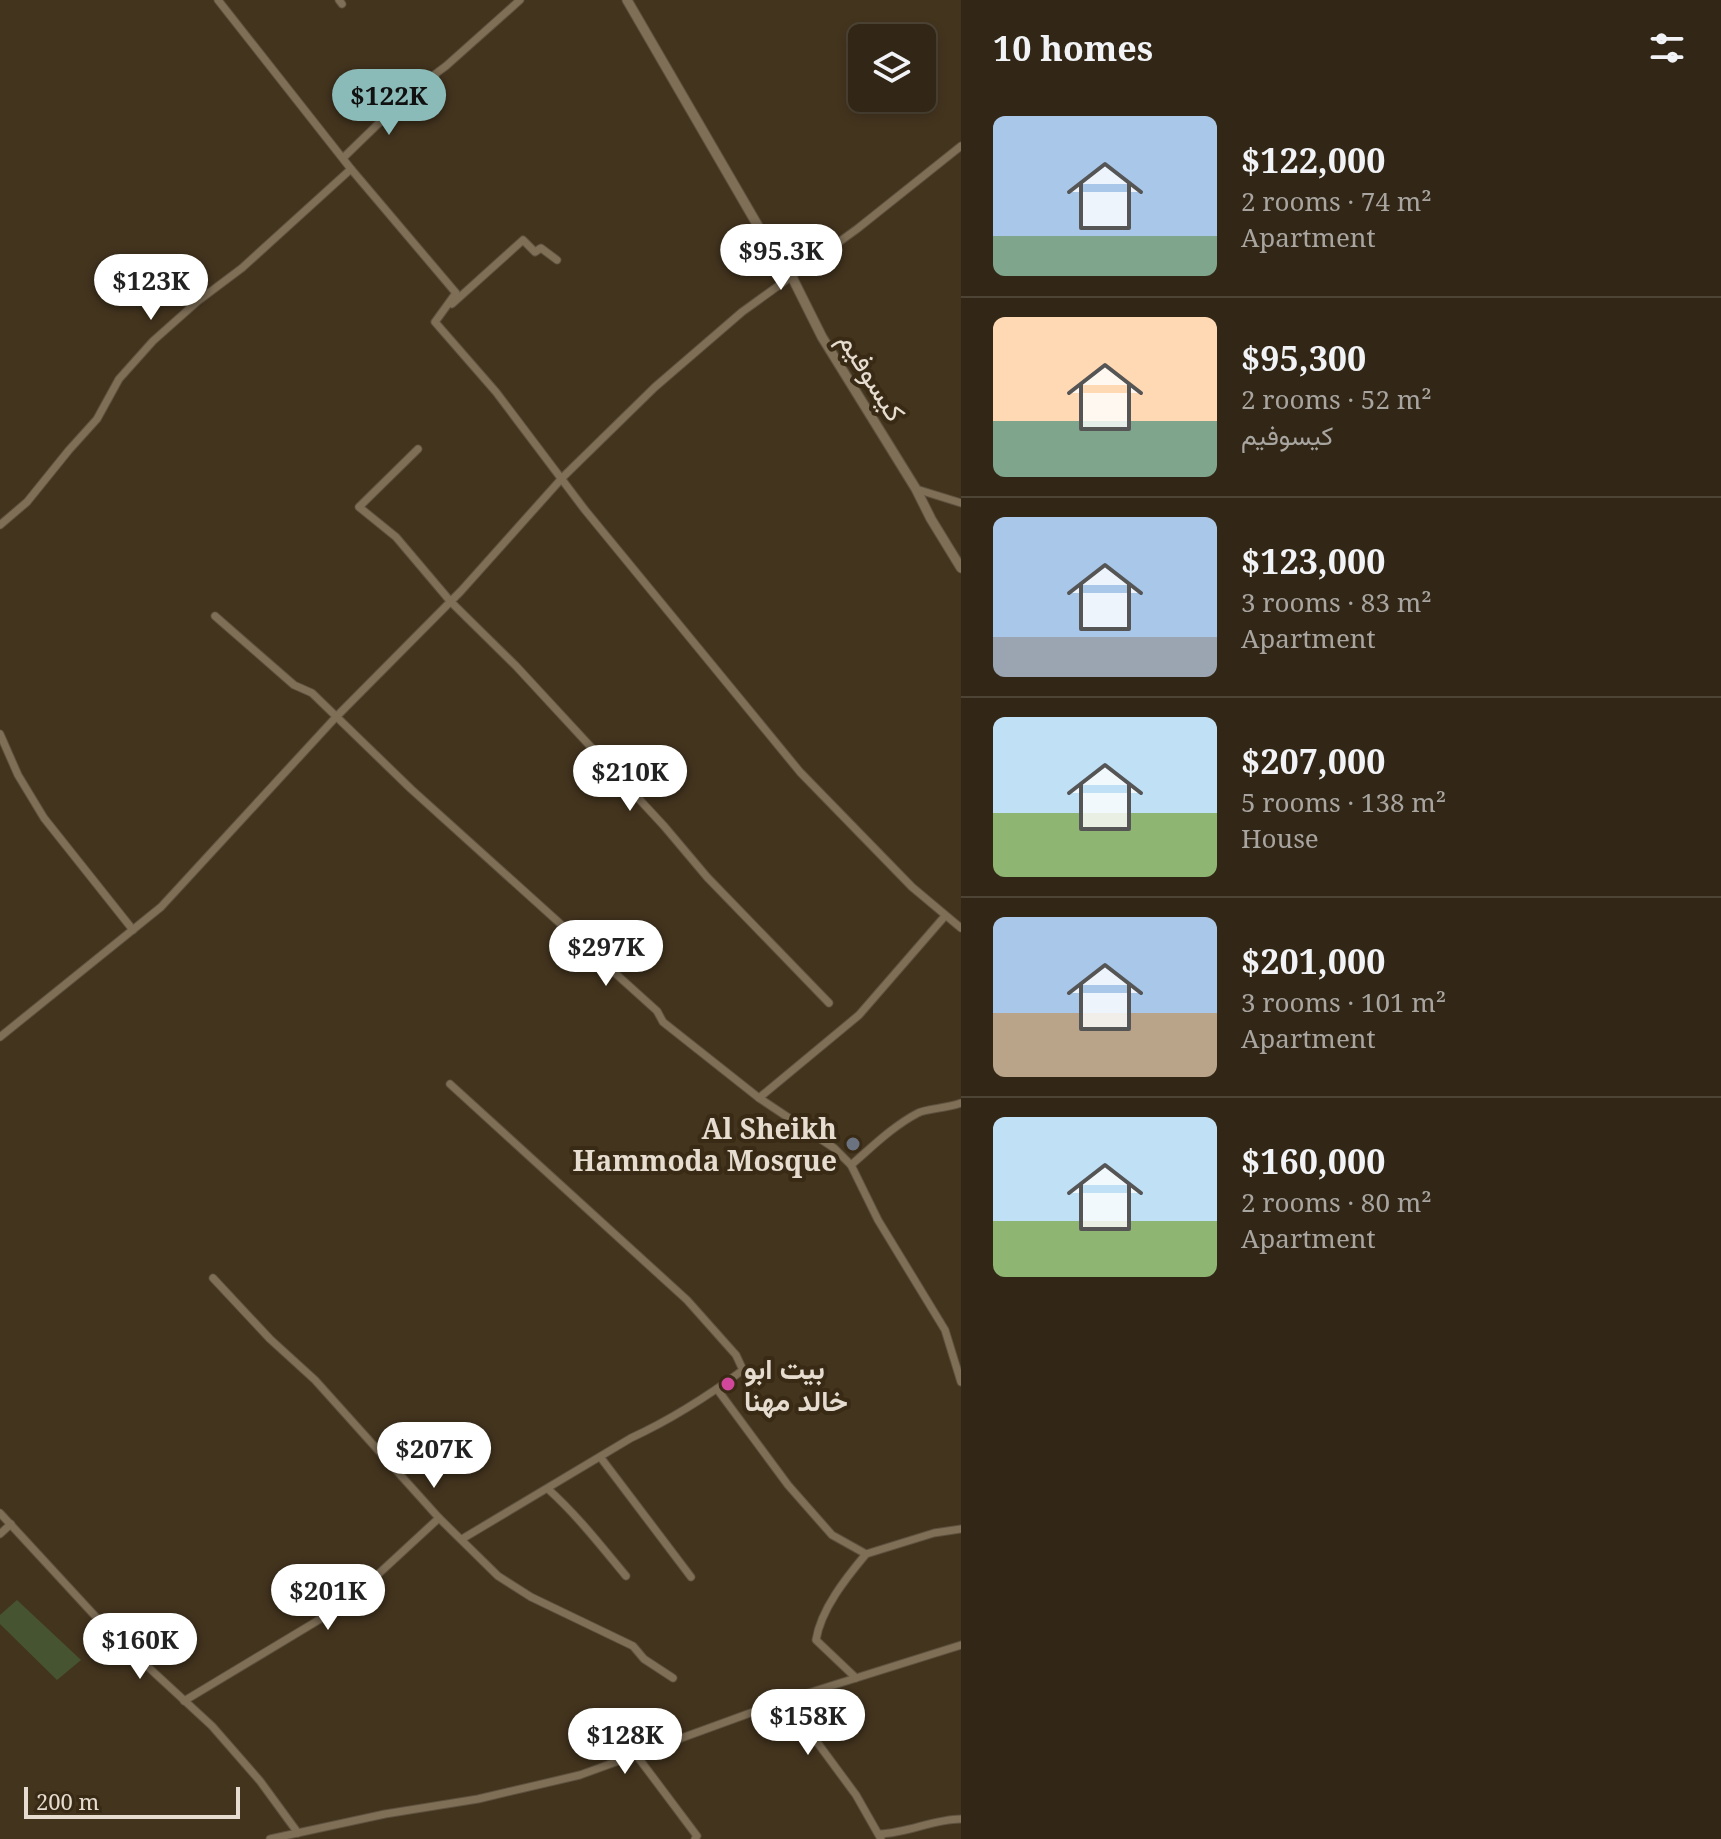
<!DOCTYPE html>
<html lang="en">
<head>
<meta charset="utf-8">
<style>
  body { margin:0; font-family:"Noto Serif",Vazirmatn,serif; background:#3d3323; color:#f1f3f6; height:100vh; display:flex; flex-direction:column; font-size:30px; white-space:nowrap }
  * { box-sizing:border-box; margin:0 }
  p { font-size:26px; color:#a8a5a1 }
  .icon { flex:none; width:44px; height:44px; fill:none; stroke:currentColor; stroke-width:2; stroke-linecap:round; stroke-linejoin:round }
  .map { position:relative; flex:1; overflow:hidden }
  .sheet { display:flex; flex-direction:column; background:#322716; width:760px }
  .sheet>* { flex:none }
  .fabs { position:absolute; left:848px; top:24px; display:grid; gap:16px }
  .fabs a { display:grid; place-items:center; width:88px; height:88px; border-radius:12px; background:#322716; box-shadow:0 4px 12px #0003,0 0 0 2px #4d4435; font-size:40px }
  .scale { position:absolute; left:24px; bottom:20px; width:216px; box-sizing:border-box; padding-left:8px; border:4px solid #e6ddd0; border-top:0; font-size:22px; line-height:28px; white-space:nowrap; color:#e6ddd0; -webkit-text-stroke:6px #382a14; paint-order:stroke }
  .price { position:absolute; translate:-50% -68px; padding:0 18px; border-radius:28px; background:#fff; color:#222; font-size:26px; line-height:52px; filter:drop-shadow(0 2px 4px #0008) }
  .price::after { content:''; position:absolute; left:50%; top:48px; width:24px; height:18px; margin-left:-12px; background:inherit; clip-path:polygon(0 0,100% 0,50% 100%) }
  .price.selected { background:#8bbbb9; color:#111 }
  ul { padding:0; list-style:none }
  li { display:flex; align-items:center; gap:24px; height:200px; padding:0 32px }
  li+li { border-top:2px solid #4d4435 }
  li span { display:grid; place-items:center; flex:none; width:224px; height:160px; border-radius:12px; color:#555 }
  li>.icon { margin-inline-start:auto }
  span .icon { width:96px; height:96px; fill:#fffc; stroke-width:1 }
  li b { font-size:34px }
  h2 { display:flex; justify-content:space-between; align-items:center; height:96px; padding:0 32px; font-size:34px }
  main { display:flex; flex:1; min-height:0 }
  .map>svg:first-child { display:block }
</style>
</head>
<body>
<main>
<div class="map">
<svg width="961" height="1839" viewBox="0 0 961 1839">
  <rect width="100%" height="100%" fill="#43341e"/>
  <polygon fill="#475431" points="17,1600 81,1660 57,1680 0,1624 0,1615"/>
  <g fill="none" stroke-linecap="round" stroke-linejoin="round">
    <defs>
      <g id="minor">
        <polyline points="218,0 351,169 456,293 435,322 496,392 585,510 800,772 912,887 961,928"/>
        <polyline points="339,0 342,4"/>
        <polyline points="343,158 411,92 446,66 520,0"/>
        <polyline points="452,304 523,240 535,252 541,248 557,260"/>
        <polyline points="418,449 359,507 396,537 451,602 516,666 664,826 707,877 829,1003"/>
        <polyline points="916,489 961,503"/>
        <polyline points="0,525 27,502 69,450 97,419 119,379 153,341 198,301 242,268 351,169"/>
        <polyline points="215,616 294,685 312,693 411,789 657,1011 663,1022 759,1098 834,1148 851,1165 878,1220 945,1330 961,1382"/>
        <polyline points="0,734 18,775 44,818 133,930"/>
        <polyline points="0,1037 161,907 336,717 461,591 563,477 655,387 742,312 857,229 961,146"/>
        <path d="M450 1084 687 1300 736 1355 743 1370C708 1396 670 1420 631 1438L462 1539"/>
        <polyline points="759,1098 859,1015 945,916"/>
        <path d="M851 1165C872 1147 893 1126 918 1113 925 1109 948 1108 961 1103"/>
        <polyline points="213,1278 270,1339 315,1380 439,1518 498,1576 531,1597 633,1646 644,1659 673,1678"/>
        <path d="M717 1389 788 1485 832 1535 866 1554C846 1578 821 1609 816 1640L856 1678"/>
        <polyline points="601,1458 691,1577"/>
        <path d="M548 1489C577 1515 601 1546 626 1576"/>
        <polyline points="0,1513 108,1630 212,1726 260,1781 298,1833"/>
        <polyline points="0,1534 11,1524"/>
        <polyline points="866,1554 934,1533 961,1529"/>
        <polyline points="786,1700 856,1795 881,1839"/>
        <polyline points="184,1701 327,1615 374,1578 439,1518"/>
        <polyline points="637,1756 697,1836 695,1839"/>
        <path d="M880 1834C908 1833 934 1819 961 1819"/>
        <polyline points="270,1839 385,1814 478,1799 580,1775 786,1700 961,1645"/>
      </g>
      <polyline id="tertiary" points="627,0 776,257 792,277 822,337 916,489 931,519 961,568"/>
    </defs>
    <use href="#minor" stroke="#5e523f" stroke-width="9"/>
    <use href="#tertiary" stroke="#5e523f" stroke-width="11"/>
    <use href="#minor" stroke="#7f6f57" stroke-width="7"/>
    <use href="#tertiary" stroke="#7f6f57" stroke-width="9"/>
  </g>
  <circle fill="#6b7280" stroke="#382a14" stroke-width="3" cx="853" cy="1144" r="8"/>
  <circle fill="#d1479c" stroke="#382a14" stroke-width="3" cx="728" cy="1384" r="8"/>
  <g text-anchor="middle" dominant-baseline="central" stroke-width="8" stroke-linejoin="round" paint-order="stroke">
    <g font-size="28" fill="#e6ddd0" stroke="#382a14">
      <text transform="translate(873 376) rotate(58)">كيسوفيم</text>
    </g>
    <g font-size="28" font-weight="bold" fill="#e6ddd0" stroke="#382a14" text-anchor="end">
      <text x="837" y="1128">Al Sheikh<tspan x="837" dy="32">Hammoda Mosque</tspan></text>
      <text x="744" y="1368" text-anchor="start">بيت ابو<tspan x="744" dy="32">خالد مهنا</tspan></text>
    </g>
  </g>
</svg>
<div class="fabs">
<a><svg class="icon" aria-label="layers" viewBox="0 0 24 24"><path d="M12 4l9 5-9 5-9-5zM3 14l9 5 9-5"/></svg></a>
</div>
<div class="scale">200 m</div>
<b class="price selected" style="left:389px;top:137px">$122K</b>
<b class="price" style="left:781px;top:292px">$95.3K</b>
<b class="price" style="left:151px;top:322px">$123K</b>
<b class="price" style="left:630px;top:813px">$210K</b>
<b class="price" style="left:606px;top:988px">$297K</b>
<b class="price" style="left:434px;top:1490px">$207K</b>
<b class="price" style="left:328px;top:1632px">$201K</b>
<b class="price" style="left:140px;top:1681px">$160K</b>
<b class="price" style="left:808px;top:1757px">$158K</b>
<b class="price" style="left:625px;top:1776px">$128K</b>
</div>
<section class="sheet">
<h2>10 homes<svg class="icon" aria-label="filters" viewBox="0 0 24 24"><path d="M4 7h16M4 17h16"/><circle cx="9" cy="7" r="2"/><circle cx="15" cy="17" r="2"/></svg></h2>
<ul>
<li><span style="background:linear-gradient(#a9c7e8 75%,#7fa58c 0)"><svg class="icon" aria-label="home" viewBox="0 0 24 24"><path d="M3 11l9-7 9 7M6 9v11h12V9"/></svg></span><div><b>$122,000</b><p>2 rooms · 74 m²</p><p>Apartment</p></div></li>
<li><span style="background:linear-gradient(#ffd9b3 65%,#7fa58c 0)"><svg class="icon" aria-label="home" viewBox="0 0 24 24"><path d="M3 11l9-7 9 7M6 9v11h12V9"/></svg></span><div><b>$95,300</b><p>2 rooms · 52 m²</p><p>كيسوفيم</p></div></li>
<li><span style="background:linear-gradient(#a9c7e8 75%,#9aa5b1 0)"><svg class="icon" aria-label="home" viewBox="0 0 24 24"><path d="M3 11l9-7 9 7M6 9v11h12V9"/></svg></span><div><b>$123,000</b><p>3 rooms · 83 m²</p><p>Apartment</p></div></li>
<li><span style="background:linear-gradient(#bfe0f5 60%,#8fb573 0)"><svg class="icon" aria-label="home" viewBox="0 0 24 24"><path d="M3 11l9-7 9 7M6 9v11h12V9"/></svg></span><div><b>$207,000</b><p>5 rooms · 138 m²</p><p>House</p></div></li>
<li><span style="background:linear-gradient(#a9c7e8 60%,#b9a48a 0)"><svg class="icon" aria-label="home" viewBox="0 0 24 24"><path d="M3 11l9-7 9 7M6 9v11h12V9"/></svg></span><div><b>$201,000</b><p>3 rooms · 101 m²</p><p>Apartment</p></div></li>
<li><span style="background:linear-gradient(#bfe0f5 65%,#8fb573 0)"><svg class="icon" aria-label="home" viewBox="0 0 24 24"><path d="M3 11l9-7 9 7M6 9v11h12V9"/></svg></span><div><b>$160,000</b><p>2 rooms · 80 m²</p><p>Apartment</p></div></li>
</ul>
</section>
</main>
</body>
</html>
